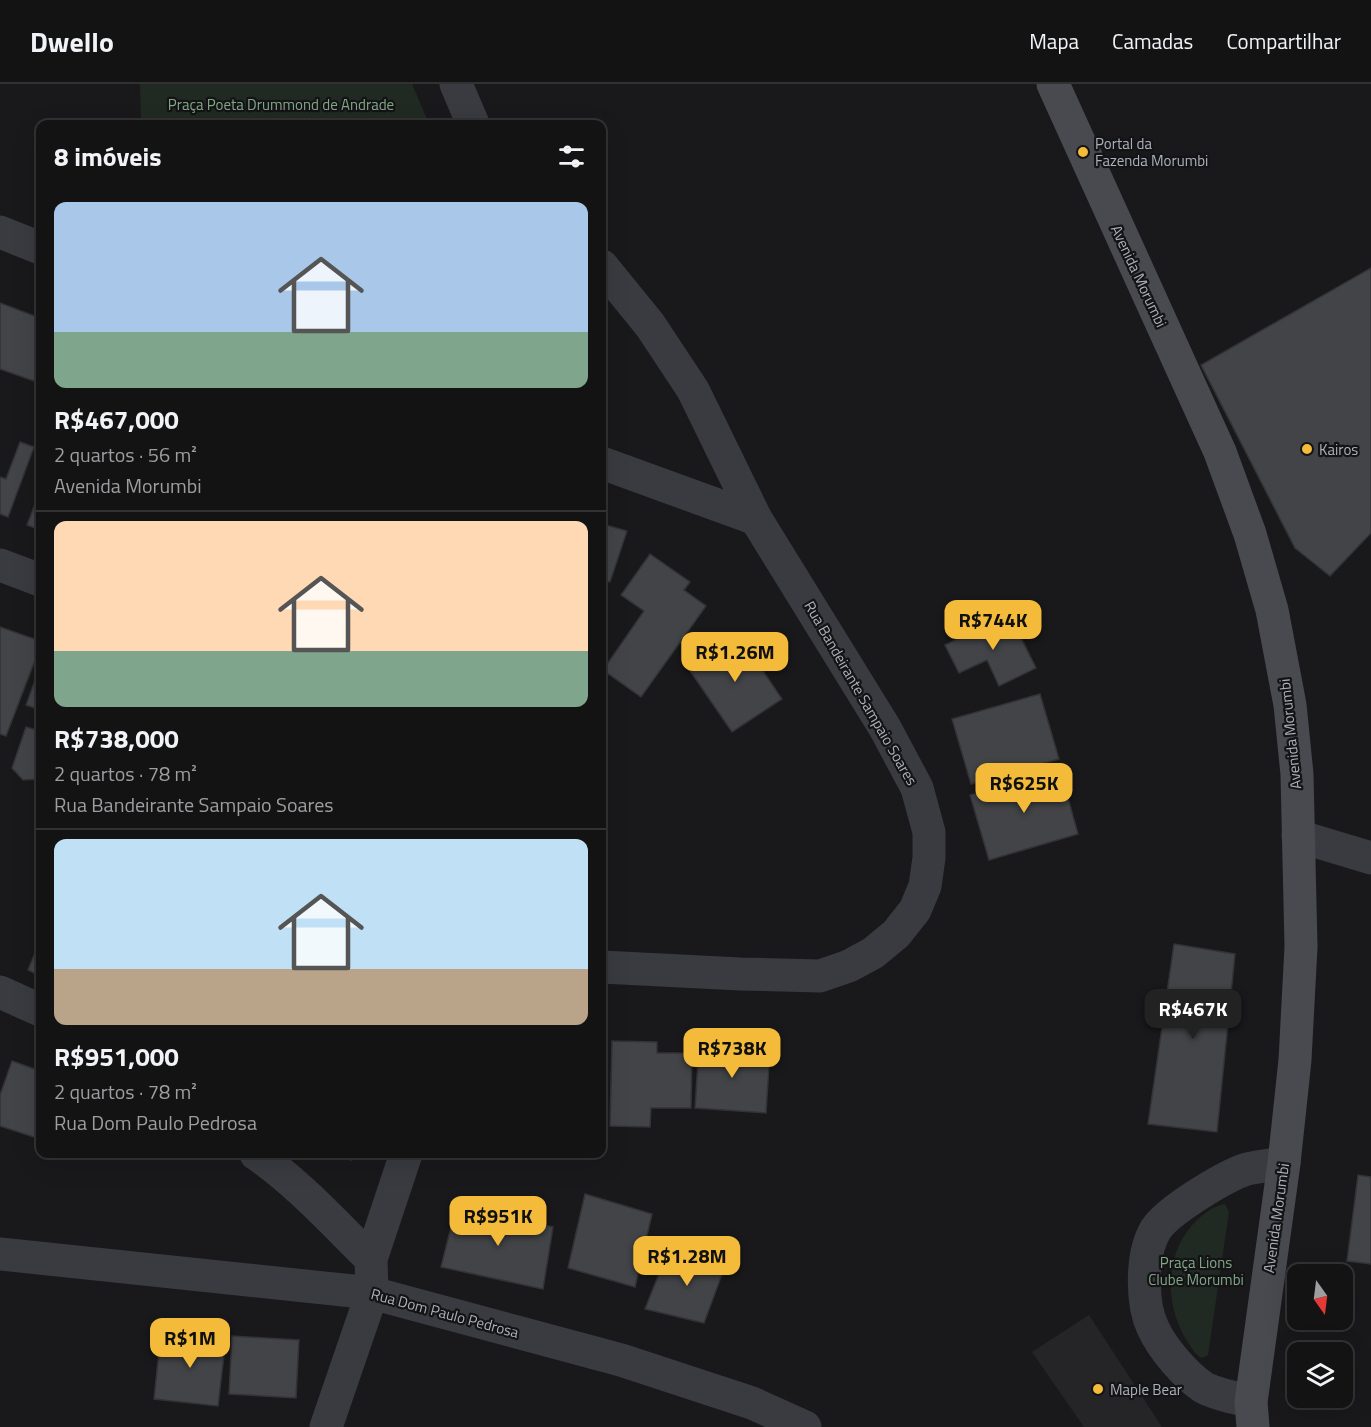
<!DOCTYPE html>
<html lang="pt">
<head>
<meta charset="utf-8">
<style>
  body { margin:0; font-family:"Titillium Web",sans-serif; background:#1c1c1d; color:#f1f3f6; height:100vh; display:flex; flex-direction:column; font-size:22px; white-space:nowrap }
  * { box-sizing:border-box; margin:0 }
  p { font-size:20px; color:#9d9ea0 }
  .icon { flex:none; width:33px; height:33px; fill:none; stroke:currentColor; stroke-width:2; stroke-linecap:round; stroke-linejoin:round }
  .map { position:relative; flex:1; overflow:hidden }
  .panel { position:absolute; left:36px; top:36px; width:570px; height:1038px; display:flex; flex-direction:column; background:#131314; border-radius:12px; box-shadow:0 6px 24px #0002,0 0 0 2px #323234 }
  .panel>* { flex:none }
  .needle { width:39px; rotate:166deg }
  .buttons { position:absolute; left:1287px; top:1180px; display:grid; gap:12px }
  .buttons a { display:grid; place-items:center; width:66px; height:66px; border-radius:12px; background:#131314; box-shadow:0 6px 24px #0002,0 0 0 2px #323234; font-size:30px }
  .price { position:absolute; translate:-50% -51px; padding:0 14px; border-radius:12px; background:#f3bb39; color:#111; font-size:20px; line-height:39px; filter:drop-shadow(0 2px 3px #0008) }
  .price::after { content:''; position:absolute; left:50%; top:36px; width:18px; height:14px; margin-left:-9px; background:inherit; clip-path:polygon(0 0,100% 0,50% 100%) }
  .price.selected { background:#222; color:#fff }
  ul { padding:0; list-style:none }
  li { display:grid; align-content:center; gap:12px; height:318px; padding:0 18px }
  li+li { border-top:2px solid #323234 }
  li span { display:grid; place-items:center; height:186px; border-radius:12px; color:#555 }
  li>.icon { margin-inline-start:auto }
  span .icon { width:108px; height:108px; fill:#fffc; stroke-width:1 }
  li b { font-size:26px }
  h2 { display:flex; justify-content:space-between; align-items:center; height:72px; padding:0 18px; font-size:26px }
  header { display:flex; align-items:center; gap:36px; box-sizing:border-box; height:84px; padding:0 30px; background:#131314; border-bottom:2px solid #323234 }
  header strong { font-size:28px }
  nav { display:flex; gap:33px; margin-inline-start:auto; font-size:21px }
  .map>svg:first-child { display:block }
</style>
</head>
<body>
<header>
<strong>Dwello</strong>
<nav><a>Mapa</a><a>Camadas</a><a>Compartilhar</a></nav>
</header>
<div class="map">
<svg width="1371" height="1343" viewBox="0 0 1371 1343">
  <rect width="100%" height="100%" fill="#19191b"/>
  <polygon fill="#252528" points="1089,1231 1162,1343 1084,1343 1032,1268"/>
  <g fill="#212a22">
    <polygon points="140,0 412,0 429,40 141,40"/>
    <path d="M1225 1120 1229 1128 1209 1264 1208 1271 1202 1274C1195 1271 1192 1264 1187 1257 1164 1220 1164 1168 1197 1136 1206 1128 1214 1122 1225 1120Z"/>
  </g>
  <g fill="#434448" stroke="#333337" stroke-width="1.5">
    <polygon points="1371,184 1371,449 1330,492 1295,464 1201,281"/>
    <polygon points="0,219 40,234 40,279 34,297 0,285"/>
    <polygon points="20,358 34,363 8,433 0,430 0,393 6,395"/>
    <polygon points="37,415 40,416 40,446 27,441"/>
    <polygon points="602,440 627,447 610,498 602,495"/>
    <polygon points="650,470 690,498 684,506 706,522 641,613 603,586 644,527 621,511"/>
    <polygon points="1009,530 1036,584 999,602 987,576 959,589 945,561"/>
    <polygon points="0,543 40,557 40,563 6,652 0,650"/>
    <polygon points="738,550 782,615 732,648 688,584"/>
    <polygon points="40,583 40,626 26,621"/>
    <polygon points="1040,610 1059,675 971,700 952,635"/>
    <polygon points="26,643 40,647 40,695 23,696 12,684"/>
    <polygon points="1060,685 1078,750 989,776 970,711"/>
    <polygon points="40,857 40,892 28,886"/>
    <polygon points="1174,860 1235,870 1217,1048 1148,1040"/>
    <polygon points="612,957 657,958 657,969 692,969 691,1024 651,1024 650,1043 610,1042"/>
    <polygon points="699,961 770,966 766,1029 695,1024"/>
    <polygon points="12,977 40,987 35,1002 40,1004 40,1055 0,1042 0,1011"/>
    <polygon points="332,1070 353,1070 351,1076"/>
    <polygon points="1358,1091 1371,1093 1371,1180 1347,1177"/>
    <polygon points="585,1110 652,1130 635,1203 568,1184"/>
    <polygon points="457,1119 553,1143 543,1205 441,1183"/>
    <polygon points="668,1167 706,1180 711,1168 728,1174 704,1239 645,1225"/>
    <polygon points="161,1248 226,1254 218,1322 154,1315"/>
    <polygon points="232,1252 299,1256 296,1314 229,1310"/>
  </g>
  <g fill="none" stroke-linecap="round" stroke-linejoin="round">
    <g stroke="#3a3b40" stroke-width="33">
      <polyline points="456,0 473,40"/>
      <polyline points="0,148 40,164"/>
      <polyline points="602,182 650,241 693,306 756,435 885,644 917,704 929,748 929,774 925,802 915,826 896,850 873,869 849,882 820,892 740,890 602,883"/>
      <polyline points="602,379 756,435"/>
      <polyline points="0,481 40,496"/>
      <polyline points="1298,752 1371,774"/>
      <polyline points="0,908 40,926"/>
      <path d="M256 1070C298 1099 334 1139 371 1175"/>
      <polyline points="0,1170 372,1209 621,1276 752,1319 805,1343"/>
      <path d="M1251 1318C1238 1314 1214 1310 1203 1303 1185 1291 1162 1264 1153 1244 1141 1219 1141 1169 1156 1145 1169 1126 1225 1092 1247 1085 1259 1082 1272 1081 1284 1079"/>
      <polyline points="326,1343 372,1209 371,1175 406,1070"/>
    </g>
    <polyline stroke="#484a50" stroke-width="33" points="1053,0 1220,368 1250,450 1272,526 1290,621 1297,690 1301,863 1295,976 1284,1079 1251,1318 1253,1343"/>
  </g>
  <g fill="#f3bb39" stroke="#141416" stroke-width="2">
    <circle cx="1083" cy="68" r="6"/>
    <circle cx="1307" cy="365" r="6"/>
    <circle cx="1098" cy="1305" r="6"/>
  </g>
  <g text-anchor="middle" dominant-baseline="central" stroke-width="4.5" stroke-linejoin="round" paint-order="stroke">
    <g font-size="15" fill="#82a686" stroke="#141416">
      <text x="281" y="20">Praça Poeta Drummond de Andrade</text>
      <text x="1196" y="1178">Praça Lions<tspan x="1196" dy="17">Clube Morumbi</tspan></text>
    </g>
    <g font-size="15" fill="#abb0bb" stroke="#141416" text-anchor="start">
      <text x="1095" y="59">Portal da<tspan x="1095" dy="17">Fazenda Morumbi</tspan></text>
      <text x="1319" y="365">Kairos</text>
      <text x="1110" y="1305">Maple Bear</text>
    </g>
    <g font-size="15" fill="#abb0bb" stroke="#141416">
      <text transform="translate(1139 192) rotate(65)">Avenida Morumbi</text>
      <text transform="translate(861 609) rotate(60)">Rua Bandeirante Sampaio Soares</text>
      <text transform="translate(1290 650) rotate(-96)">Avenida Morumbi</text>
      <text transform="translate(1276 1134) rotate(-82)">Avenida Morumbi</text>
      <text transform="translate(445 1229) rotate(15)">Rua Dom Paulo Pedrosa</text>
    </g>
  </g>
</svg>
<div class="buttons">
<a><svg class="needle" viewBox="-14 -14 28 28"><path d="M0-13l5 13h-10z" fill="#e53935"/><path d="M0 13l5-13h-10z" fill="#9d9ea0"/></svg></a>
<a><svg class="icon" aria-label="layers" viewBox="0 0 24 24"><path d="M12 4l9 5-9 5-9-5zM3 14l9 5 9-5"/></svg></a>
</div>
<b class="price" style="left:993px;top:567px">R$744K</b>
<b class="price" style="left:735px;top:599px">R$1.26M</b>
<b class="price" style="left:1024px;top:730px">R$625K</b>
<b class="price selected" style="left:1193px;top:956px">R$467K</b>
<b class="price" style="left:732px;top:995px">R$738K</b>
<b class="price" style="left:498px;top:1163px">R$951K</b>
<b class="price" style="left:687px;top:1203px">R$1.28M</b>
<b class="price" style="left:190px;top:1285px">R$1M</b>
<section class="panel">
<h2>8 imóveis<svg class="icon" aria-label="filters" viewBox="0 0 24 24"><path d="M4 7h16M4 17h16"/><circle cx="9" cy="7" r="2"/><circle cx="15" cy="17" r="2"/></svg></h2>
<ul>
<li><span style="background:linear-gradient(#a9c7e8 70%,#7fa58c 0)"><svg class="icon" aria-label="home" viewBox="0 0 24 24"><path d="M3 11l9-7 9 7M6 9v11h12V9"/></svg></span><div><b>R$467,000</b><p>2 quartos · 56 m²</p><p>Avenida Morumbi</p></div></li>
<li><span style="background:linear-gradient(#ffd9b3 70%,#7fa58c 0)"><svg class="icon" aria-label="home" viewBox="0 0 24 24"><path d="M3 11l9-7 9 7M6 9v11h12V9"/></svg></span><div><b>R$738,000</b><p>2 quartos · 78 m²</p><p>Rua Bandeirante Sampaio Soares</p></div></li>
<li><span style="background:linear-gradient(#bfe0f5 70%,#b9a48a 0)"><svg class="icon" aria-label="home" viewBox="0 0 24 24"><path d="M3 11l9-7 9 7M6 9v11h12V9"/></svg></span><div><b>R$951,000</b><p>2 quartos · 78 m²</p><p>Rua Dom Paulo Pedrosa</p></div></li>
</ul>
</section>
</div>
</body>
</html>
